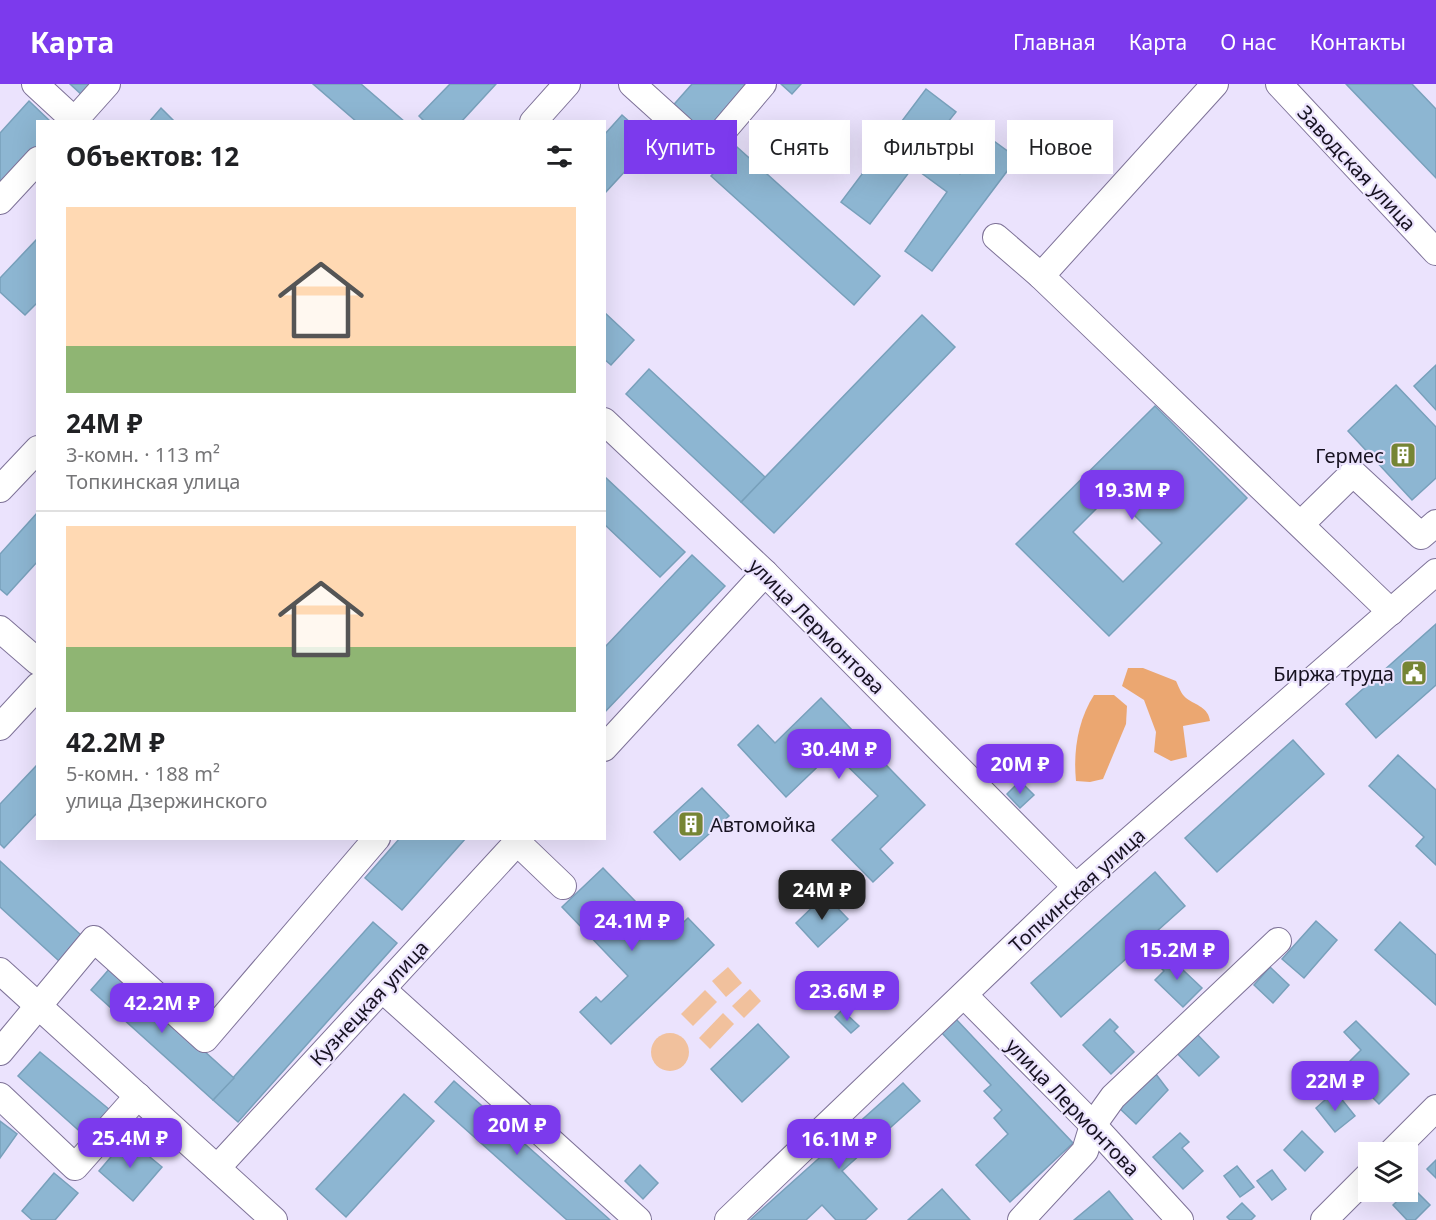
<!DOCTYPE html>
<html lang="ru">
<head>
<meta charset="utf-8">
<style>
  body { margin:0; font-family:"Noto Sans",sans-serif; background:#f6f6f6; color:#202124; height:100vh; display:flex; flex-direction:column; font-size:22px; white-space:nowrap }
  * { box-sizing:border-box; margin:0 }
  p { font-size:20px; color:#757577 }
  .icon { flex:none; width:33px; height:33px; fill:none; stroke:currentColor; stroke-width:2; stroke-linecap:round; stroke-linejoin:round }
  .map { position:relative; flex:1; overflow:hidden }
  .drawer { position:absolute; left:36px; top:36px; width:570px; height:720px; display:flex; flex-direction:column; background:#fff; border-radius:0px; box-shadow:0 6px 24px #0002 }
  .drawer>* { flex:none }
  .guide { position:absolute; left:624px; top:36px; width:570px; height:54px; display:flex; gap:12px }
  .buttons { position:absolute; left:1358px; top:1058px; display:grid; gap:12px }
  .buttons a { display:grid; place-items:center; width:60px; height:60px; border-radius:0px; background:#fff; box-shadow:0 6px 24px #0002; font-size:30px }
  .price { position:absolute; translate:-50% -51px; padding:0 14px; border-radius:12px; background:#7c3aed; color:#fff; font-size:20px; line-height:39px; filter:drop-shadow(0 2px 3px #0008) }
  .price::after { content:''; position:absolute; left:50%; top:36px; width:18px; height:14px; margin-left:-9px; background:inherit; clip-path:polygon(0 0,100% 0,50% 100%) }
  .price.active { background:#222; color:#fff }
  ul { padding:0; list-style:none }
  li { display:grid; align-content:center; gap:12px; height:318px; padding:0 30px }
  li+li { border-top:2px solid #e0e0e0 }
  li span { display:grid; place-items:center; height:186px; border-radius:0px; color:#555 }
  li>.icon { margin-inline-start:auto }
  span .icon { width:108px; height:108px; fill:#fffc; stroke-width:1 }
  li b { font-size:26px }
  h2 { display:flex; justify-content:space-between; align-items:center; height:72px; padding:0 30px; font-size:26px }
  .pill { padding:0 21px; border-radius:0px; background:#fff; box-shadow:0 6px 24px #0002; font-size:21px; line-height:54px }
  .pill.active { background:#7c3aed; color:#fff }
  header { display:flex; align-items:center; gap:36px; box-sizing:border-box; height:84px; padding:0 30px; background:#7c3aed; color:#fff }
  header strong { font-size:28px }
  nav { display:flex; gap:33px; margin-inline-start:auto; font-size:21px }
  .map>svg:first-child { display:block }
</style>
</head>
<body>
<header>
<strong>Карта</strong>
<nav><a>Главная</a><a>Карта</a><a>О нас</a><a>Контакты</a></nav>
</header>
<div class="map">
<svg width="1436" height="1136" viewBox="0 0 1436 1136">
  <rect width="100%" height="100%" fill="#ebe3fd"/>
  <g fill="#f1c19d">
    <polygon points="728,883 742,899 726,913 712,897"/>
    <polygon points="750,905 761,917 744,934 732,922"/>
    <polygon points="705,906 717,918 693,942 681,930"/>
    <polygon points="723,929 734,940 710,965 699,954"/>
    <circle cx="670" cy="968" r="19"/>
  </g>
  <g fill="#eba771">
    <path d="M1128 584H1143L1176 597C1179 603 1181 610 1186 614 1197 622 1208 623 1210 637L1183 642 1187 673 1171 677 1154 668 1156 648 1144 616 1122 602Z"/>
    <path d="M1094 611H1114L1127 622 1126 640 1103 695 1090 698 1076 697C1073 667 1078 636 1094 611Z"/>
  </g>
  <g fill="#8db6d2" stroke="#78a0bb" stroke-width="1.5" fill-rule="evenodd">
    <polygon points="70,0 96,0 84,13"/>
    <polygon points="313,0 361,0 405,38 357,38"/>
    <polygon points="450,0 496,0 461,38 425,38 419,32"/>
    <polygon points="692,0 751,0 702,55 669,26"/>
    <polygon points="781,0 801,0 792,10"/>
    <polygon points="1346,0 1412,0 1436,25 1436,94"/>
    <polygon points="926,5 956,28 927,64 960,90 987,52 1017,74 932,187 905,167 947,108 913,83 870,140 841,118"/>
    <polygon points="29,17 51,38 38,38 38,63 0,104 0,49"/>
    <polygon points="161,24 175,38 149,38"/>
    <polygon points="622,31 652,58 604,110 604,51"/>
    <polygon points="737,63 880,192 854,221 711,92"/>
    <polygon points="38,154 38,218 25,231 0,208 0,194"/>
    <polygon points="604,228 634,256 611,281 604,275"/>
    <polygon points="922,231 955,263 774,449 741,418"/>
    <polygon points="1436,281 1436,326 1414,302"/>
    <polygon points="649,285 765,393 741,418 626,310"/>
    <polygon points="1396,301 1436,343 1436,394 1412,416 1348,347"/>
    <path d="M1155 322 1247 414 1109 552 1016 460ZM1112 409 1162 459 1123 498 1073 448Z"/>
    <polygon points="604,392 685,468 660,493 604,440"/>
    <polygon points="38,428 38,477 7,511 0,505 0,470"/>
    <polygon points="692,471 725,502 604,629 604,564"/>
    <polygon points="1436,540 1436,601 1376,654 1346,620"/>
    <polygon points="821,614 925,721 880,765 893,779 873,798 832,756 878,712 833,668 786,713 738,661 758,641 775,659"/>
    <polygon points="1293,656 1324,690 1217,788 1185,754"/>
    <polygon points="1398,671 1436,706 1436,781 1416,762 1424,753 1369,702"/>
    <polygon points="38,680 38,728 4,764 0,760 0,720"/>
    <polygon points="1020,697 1034,711 1020,724 1007,710"/>
    <polygon points="702,704 729,732 680,776 654,748"/>
    <polygon points="400,754 466,754 402,826 365,794"/>
    <polygon points="0,777 82,852 59,877 0,823"/>
    <polygon points="603,784 669,852 688,834 714,861 611,960 580,928 596,913 601,918 628,892 562,823"/>
    <polygon points="1155,788 1185,822 1061,933 1031,899"/>
    <polygon points="825,811 848,835 818,863 796,839"/>
    <polygon points="1316,837 1337,856 1304,894 1282,875"/>
    <polygon points="373,838 397,859 238,1038 213,1016"/>
    <polygon points="1400,838 1436,871 1436,921 1375,866"/>
    <polygon points="1165,869 1202,904 1183,923 1155,896 1164,887 1156,879"/>
    <polygon points="111,883 234,994 213,1016 91,906"/>
    <polygon points="1270,883 1289,901 1273,919 1254,901"/>
    <polygon points="842,926 859,942 851,949 835,933"/>
    <polygon points="955,934 1073,1059 1010,1118 976,1081 1008,1050 994,1034 1002,1026 984,1007 991,1001 941,948"/>
    <polygon points="1110,935 1118,943 1114,947 1134,968 1111,990 1083,961"/>
    <polygon points="1356,937 1409,990 1379,1020 1343,984 1361,966 1344,948"/>
    <polygon points="758,940 789,973 742,1018 711,985"/>
    <polygon points="1194,947 1219,973 1199,992 1174,966"/>
    <polygon points="40,968 110,1026 86,1053 18,992"/>
    <polygon points="1152,985 1168,1006 1136,1040 1117,1022"/>
    <polygon points="454,997 609,1135 610,1136 567,1136 435,1018"/>
    <polygon points="903,999 920,1017 842,1087 877,1125 865,1136 836,1136 822,1121 806,1136 750,1136"/>
    <polygon points="1335,1007 1355,1032 1335,1048 1316,1024"/>
    <polygon points="404,1010 434,1037 346,1133 316,1105"/>
    <polygon points="0,1037 17,1050 0,1074"/>
    <polygon points="1302,1047 1323,1068 1305,1087 1284,1066"/>
    <polygon points="1180,1049 1189,1058 1182,1064 1203,1087 1183,1105 1153,1073"/>
    <polygon points="127,1054 162,1083 133,1117 99,1087"/>
    <polygon points="1436,1076 1436,1094 1427,1085"/>
    <polygon points="640,1081 658,1099 643,1115 625,1097"/>
    <polygon points="1237,1082 1254,1103 1240,1113 1224,1092"/>
    <polygon points="1272,1086 1286,1105 1272,1116 1257,1097"/>
    <polygon points="54,1089 78,1109 55,1136 32,1136 22,1127"/>
    <polygon points="1412,1103 1430,1121 1415,1136 1407,1136 1393,1121"/>
    <polygon points="942,1105 970,1136 908,1136"/>
    <polygon points="1109,1107 1133,1136 1074,1136"/>
    <polygon points="1242,1119 1255,1132 1251,1136 1230,1136 1227,1133"/>
  </g>
  <g fill="none" stroke-linecap="round" stroke-linejoin="round">
    <defs>
      <g id="minor">
        <polyline points="35,0 74,36"/>
        <polyline points="632,0 706,67 763,0"/>
        <polyline points="1215,0 1041,192 1391,528"/>
        <polyline points="1279,0 1436,168"/>
        <polyline points="73,38 107,0"/>
        <polyline points="533,38 567,0"/>
        <polyline points="0,117 38,76"/>
        <polyline points="996,153 1041,192"/>
        <polyline points="604,337 765,489 1076,803"/>
        <polyline points="0,405 38,365"/>
        <polyline points="1301,440 1353,389 1421,452 1436,439"/>
        <polyline points="0,545 38,578"/>
        <polyline points="0,643 38,602"/>
        <polyline points="604,664 765,489"/>
        <polyline points="517,758 563,802"/>
        <polyline points="0,887 274,1136"/>
        <polyline points="382,905 638,1136"/>
        <polyline points="964,911 1093,1041 1180,1136"/>
        <polyline points="0,968 94,855 205,955 377,754"/>
        <polyline points="0,1012 75,1083 138,1012"/>
        <polyline points="1392,1068 1436,1024"/>
        <polyline points="217,1084 521,754"/>
        <polyline points="728,1136 1076,803 1436,488"/>
        <polyline points="1021,1136 1085,1067 1093,1041 1113,1013 1278,857"/>
        <polyline points="1324,1136 1368,1092"/>
      </g>
    </defs>
    <use href="#minor" stroke="#7e7298" stroke-width="28"/>
    <use href="#minor" stroke="#fff" stroke-width="26"/>
  </g>
  <defs>
    <symbol id="building-square" viewBox="-11 -11 22 22"><rect x="-9" y="-9" width="18" height="18" rx="4" fill="#768534" stroke="#ebe3fd"/><path d="M-4-6H4V6H1V3H-1V6H-4ZM-2.5-4.3h1.7v1.8h-1.7ZM.8-4.3h1.7v1.8H.8ZM-2.5-1h1.7V.8h-1.7ZM.8-1h1.7V.8H.8Z" fill="#fff"/></symbol>
    <symbol id="civic-square" viewBox="-11 -11 22 22"><rect x="-9" y="-9" width="18" height="18" rx="4" fill="#768534" stroke="#ebe3fd"/><path d="M-.6-6.5H3V-4.5H.6V-3L4-1V1h2V6H-6V1h2V-1L-.6-3ZM-1.2 2.5V6h2.4V2.5Z" fill="#fff"/></symbol>
  </defs>
  <g fill-rule="evenodd">
    <use href="#building-square" x="1388" y="356" width="30" height="30"/>
    <use href="#civic-square" x="1399" y="574" width="30" height="30"/>
    <use href="#building-square" x="676" y="725" width="30" height="30"/>
  </g>
  <g text-anchor="middle" dominant-baseline="central" stroke-width="4.5" stroke-linejoin="round" paint-order="stroke">
    <g font-size="20" fill="#171221" stroke="#ebe3fd">
      <text transform="translate(1357 84) rotate(47)">Заводская улица</text>
      <text transform="translate(817 542) rotate(45)">улица Лермонтова</text>
      <text transform="translate(1077 806) rotate(-42)">Топкинская улица</text>
      <text transform="translate(369 919) rotate(-47)">Кузнецкая улица</text>
      <text transform="translate(1073 1023) rotate(46)">улица Лермонтова</text>
    </g>
    <g font-size="20" fill="#171221" stroke="#ebe3fd" text-anchor="end">
      <text x="1384" y="371">Гермес</text>
      <text x="1394" y="589">Биржа труда</text>
      <text x="710" y="740" text-anchor="start">Автомойка</text>
    </g>
  </g>
</svg>
<div class="buttons">
<a><svg class="icon" aria-label="layers" viewBox="0 0 24 24"><path d="M12 4l9 5-9 5-9-5zM3 14l9 5 9-5"/></svg></a>
</div>
<b class="price" style="left:1132px;top:437px">19.3M ₽</b>
<b class="price" style="left:839px;top:696px">30.4M ₽</b>
<b class="price" style="left:1020px;top:711px">20M ₽</b>
<b class="price active" style="left:822px;top:837px">24M ₽</b>
<b class="price" style="left:632px;top:868px">24.1M ₽</b>
<b class="price" style="left:1177px;top:897px">15.2M ₽</b>
<b class="price" style="left:847px;top:938px">23.6M ₽</b>
<b class="price" style="left:162px;top:950px">42.2M ₽</b>
<b class="price" style="left:1335px;top:1028px">22M ₽</b>
<b class="price" style="left:517px;top:1072px">20M ₽</b>
<b class="price" style="left:130px;top:1085px">25.4M ₽</b>
<b class="price" style="left:839px;top:1086px">16.1M ₽</b>
<div class="guide">
<a class="pill active">Купить</a>
<a class="pill">Снять</a>
<a class="pill">Фильтры</a>
<a class="pill">Новое</a>
</div>
<section class="drawer">
<h2>Объектов: 12<svg class="icon" aria-label="filters" viewBox="0 0 24 24"><path d="M4 7h16M4 17h16"/><circle cx="9" cy="7" r="2"/><circle cx="15" cy="17" r="2"/></svg></h2>
<ul>
<li><span style="background:linear-gradient(#ffd9b3 75%,#8fb573 0)"><svg class="icon" aria-label="home" viewBox="0 0 24 24"><path d="M3 11l9-7 9 7M6 9v11h12V9"/></svg></span><div><b>24M ₽</b><p>3-комн. · 113 m²</p><p>Топкинская улица</p></div></li>
<li><span style="background:linear-gradient(#ffd9b3 65%,#8fb573 0)"><svg class="icon" aria-label="home" viewBox="0 0 24 24"><path d="M3 11l9-7 9 7M6 9v11h12V9"/></svg></span><div><b>42.2M ₽</b><p>5-комн. · 188 m²</p><p>улица Дзержинского</p></div></li>
</ul>
</section>
</div>
</body>
</html>
